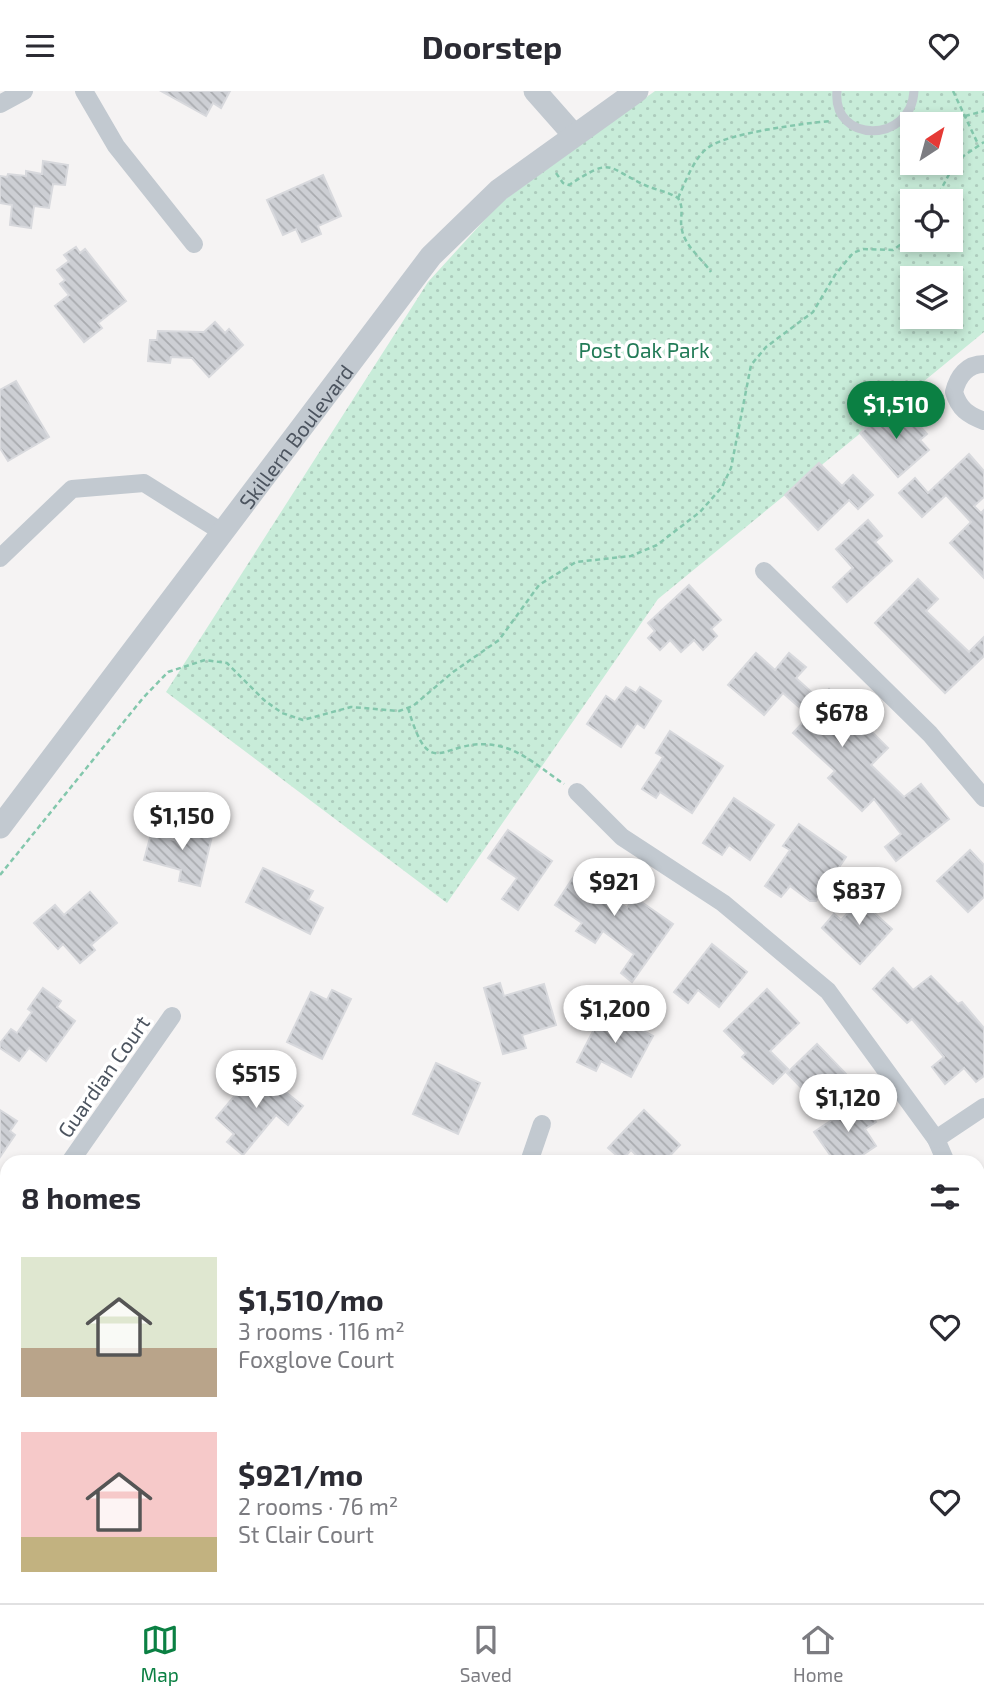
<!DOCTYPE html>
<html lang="en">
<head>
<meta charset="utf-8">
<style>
  body { margin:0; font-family:"Exo 2",sans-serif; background:#f7f7f7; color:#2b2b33; height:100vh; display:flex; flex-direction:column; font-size:26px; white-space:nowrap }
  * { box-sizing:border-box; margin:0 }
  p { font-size:23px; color:#7c7c81 }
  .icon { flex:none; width:38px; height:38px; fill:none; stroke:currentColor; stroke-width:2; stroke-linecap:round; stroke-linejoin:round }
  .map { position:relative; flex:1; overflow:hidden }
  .side { position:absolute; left:0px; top:1064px; width:985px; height:448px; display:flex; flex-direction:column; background:#fff; border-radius:21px 21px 0 0; box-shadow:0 4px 10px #0003 }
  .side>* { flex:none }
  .needle { width:46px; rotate:36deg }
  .fabs { position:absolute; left:900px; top:21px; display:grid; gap:14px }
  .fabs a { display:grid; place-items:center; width:63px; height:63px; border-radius:0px; background:#fff; box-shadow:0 4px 10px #0003; font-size:35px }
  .price { position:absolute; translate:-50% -60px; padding:0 16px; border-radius:24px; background:#fff; color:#222; font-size:23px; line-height:46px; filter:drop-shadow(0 2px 4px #0008) }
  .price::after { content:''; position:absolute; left:50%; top:42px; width:21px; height:16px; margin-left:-10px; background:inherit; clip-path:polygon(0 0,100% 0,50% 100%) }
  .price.active { background:#0b8043; color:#fff }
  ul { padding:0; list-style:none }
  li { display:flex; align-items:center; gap:21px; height:175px; padding:0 21px }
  li span { display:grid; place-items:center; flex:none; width:196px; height:140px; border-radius:0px; color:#555 }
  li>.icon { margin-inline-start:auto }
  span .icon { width:84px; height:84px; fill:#fffc; stroke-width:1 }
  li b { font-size:30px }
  h2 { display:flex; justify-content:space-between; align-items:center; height:84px; padding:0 21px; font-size:30px }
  header { display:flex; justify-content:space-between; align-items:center; height:91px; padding:0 21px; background:#fff; font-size:32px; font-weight:700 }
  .dock { display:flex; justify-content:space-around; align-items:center; height:98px; border-top:2px solid #e1e1e2; background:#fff; font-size:19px; color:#7c7c81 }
  .dock a { display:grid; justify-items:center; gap:4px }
  .dock .active { color:#0b8043 }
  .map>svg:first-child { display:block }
</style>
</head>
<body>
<header><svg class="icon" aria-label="menu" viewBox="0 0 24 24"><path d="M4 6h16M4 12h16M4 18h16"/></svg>Doorstep<svg class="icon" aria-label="heart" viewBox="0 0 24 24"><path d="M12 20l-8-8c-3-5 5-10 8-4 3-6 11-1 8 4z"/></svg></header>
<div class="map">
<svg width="984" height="1512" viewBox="0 0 984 1512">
  <defs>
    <pattern id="park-dots" width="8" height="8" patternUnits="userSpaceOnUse" patternTransform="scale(1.75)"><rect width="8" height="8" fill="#c8ecd9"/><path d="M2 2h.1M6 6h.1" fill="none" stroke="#adccbd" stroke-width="1.8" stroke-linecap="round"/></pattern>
    <pattern id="building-back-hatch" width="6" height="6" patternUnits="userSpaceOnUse" patternTransform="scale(1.75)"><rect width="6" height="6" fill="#cdcfd4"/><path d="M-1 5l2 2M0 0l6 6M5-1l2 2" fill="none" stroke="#a9abaf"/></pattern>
  </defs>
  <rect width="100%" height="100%" fill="#f5f3f3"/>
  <path fill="url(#park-dots)" fill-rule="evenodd" d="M655 0H984V241L658 508 447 812 166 601 428 191 500 112ZM912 33H950V72H912ZM912 110H950V149H912ZM912 187H950V226H912Z"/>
  <g fill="url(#building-back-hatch)" stroke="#d8d9dd" stroke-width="2">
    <polygon points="161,0 230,0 221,17 213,12 206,25"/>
    <polygon points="43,70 68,74 65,94 53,93 49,117 34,115 31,137 10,134 12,114 0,112 0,85 7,86 8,83 26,85 26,80 42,83"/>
    <polygon points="323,84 341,125 318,135 321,143 302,151 296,138 283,144 267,109"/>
    <polygon points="76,156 80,162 85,158 126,210 98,232 102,237 84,251 55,215 69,204 60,193 65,189 57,179 69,170 64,164"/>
    <polygon points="215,231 225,242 229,238 243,254 209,286 192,267 171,266 170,272 148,270 150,249 157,249 158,240 204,241"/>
    <polygon points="16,290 49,346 8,370 0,357 0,299"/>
    <polygon points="888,318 898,330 908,322 927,343 920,349 929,359 898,386 860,342"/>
    <polygon points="969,363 984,380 984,406 974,415 981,422 984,419 984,487 950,452 971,431 946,404 922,426 899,402 915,387 928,402"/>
    <polygon points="819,372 842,395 853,384 873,404 858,418 849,409 818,439 785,404"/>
    <polygon points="868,429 882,445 875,451 892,470 847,511 833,496 853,477 836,458"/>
    <polygon points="918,488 938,508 926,520 969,561 984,546 984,565 945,602 875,532"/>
    <polygon points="689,494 721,529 711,538 717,545 703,559 694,549 681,561 670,549 660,559 648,547 655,540 648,532"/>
    <polygon points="756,562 775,579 789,562 806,576 796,587 819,608 829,598 888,657 871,674 904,706 921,693 949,728 896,770 885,756 901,743 874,708 862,720 828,687 835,680 793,642 809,625 783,602 764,624 728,594"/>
    <polygon points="626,596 636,602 640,596 661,610 644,637 637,632 621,656 587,633 606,605 615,611"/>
    <polygon points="670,640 723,675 692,722 660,701 656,707 642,698 663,666 656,662"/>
    <polygon points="734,707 774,734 750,769 729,754 722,764 703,752"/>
    <polygon points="178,732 213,741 200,795 179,790 181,779 144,769 151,743 174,749"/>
    <polygon points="799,733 846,766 816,810 810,810 790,795 781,806 765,795 790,759 783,755"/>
    <polygon points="508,739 552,770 518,819 502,808 517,787 488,767"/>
    <polygon points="970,759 984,774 984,806 968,821 937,790"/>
    <polygon points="590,776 613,791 606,802 627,817 634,806 673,833 632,891 621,882 634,863 603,840 595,852 576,840 582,832 555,814 578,779 585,783"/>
    <polygon points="263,777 313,800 308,809 323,817 310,843 246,811"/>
    <polygon points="863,792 880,808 870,818 892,838 860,873 822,837 834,823 841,829 859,810 853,804"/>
    <polygon points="90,801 117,832 91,854 95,859 80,872 63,853 58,858 34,832 55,814 64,824"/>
    <polygon points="712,853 747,881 719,916 698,899 688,912 674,901"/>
    <polygon points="893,877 913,899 931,885 958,913 962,911 984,937 984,985 976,991 964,977 945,993 932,976 944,966 912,928 907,932 873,898"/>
    <polygon points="500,892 504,905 544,893 556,934 522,944 526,957 503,963 484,897"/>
    <polygon points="43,897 61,910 57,916 75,930 46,970 29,957 19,970 0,957 0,952 11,938 17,942 32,921 28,918"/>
    <polygon points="767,898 799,932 770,960 788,978 773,993 742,966 746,962 724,940"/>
    <polygon points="332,899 351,908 322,968 287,951 311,901 327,909"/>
    <polygon points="604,919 653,945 631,986 601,970 596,980 577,971"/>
    <polygon points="817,953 846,983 816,1012 787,982"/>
    <polygon points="436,972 480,992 458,1043 413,1023"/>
    <polygon points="257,978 303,1015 288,1034 276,1024 243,1064 227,1051 234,1043 216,1027"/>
    <polygon points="862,1009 876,1031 865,1038 876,1055 852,1071 835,1071 814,1041"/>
    <polygon points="0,1019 17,1030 10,1040 15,1044 0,1066"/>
    <polygon points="644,1019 680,1054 664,1071 643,1071 631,1059 622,1069 608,1057"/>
  </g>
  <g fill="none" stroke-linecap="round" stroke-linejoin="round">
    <g stroke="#83c7ac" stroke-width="2.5" stroke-dasharray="5 3.5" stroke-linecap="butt">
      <polyline points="953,0 978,53"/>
      <polyline points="965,25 984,20"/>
      <path d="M556 82 563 92 569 94C614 65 605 76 647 95 657 99 668 101 678 107 685 118 679 127 682 139 685 155 702 168 711 181"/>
      <path d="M678 107C686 90 694 66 709 56 728 42 806 32 831 30"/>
      <polyline points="935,110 956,70 984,51"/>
      <path d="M408 617C432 698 442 643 499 655 523 660 544 680 564 693"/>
      <polyline points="0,784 143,607 168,581 205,569 227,572 264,609 282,622 303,629 351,616 399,620 413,615 453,581 499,549 539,494 576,471 631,465 657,454 700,421 722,396 731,377 751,274 766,256 813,221 835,184 853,162 863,158 893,159 912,145"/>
    </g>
    <path stroke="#c2c9d0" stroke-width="9" d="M837 0C832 53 911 53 914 0"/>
    <g stroke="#c2c9d0" stroke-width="18">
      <polyline points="84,0 116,55 194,153"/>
      <polyline points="0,13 24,0"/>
      <path d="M984 273C967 273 958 285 954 301 959 318 968 324 984 330"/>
      <polyline points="0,467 72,398 144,392 222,441"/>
      <polyline points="764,480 930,643 984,707"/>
      <polyline points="577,701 622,746 723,812 828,900 936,1048 946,1071"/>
      <polyline points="936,1048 984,1016"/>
      <polyline points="70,1071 172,925"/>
      <polyline points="529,1071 542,1033"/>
      <polyline points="978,1148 984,1168"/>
      <polyline points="0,1152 7,1157"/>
      <polyline points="978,1440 984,1441"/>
      <polyline points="811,1505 814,1512"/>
      <polyline points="356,1512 356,1505"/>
      <polyline points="728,1512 739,1505"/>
    </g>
    <g stroke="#c2c9d0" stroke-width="23">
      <polyline points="535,0 573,43"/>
      <path id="s1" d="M0 736 431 165 499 99 637 0"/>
    </g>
  </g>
  <g text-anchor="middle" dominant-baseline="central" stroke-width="7" stroke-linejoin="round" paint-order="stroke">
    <g font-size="21" fill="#227b57" stroke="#fff">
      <text x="644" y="258">Post Oak Park</text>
    </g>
    <g font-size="21" fill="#4c545f" stroke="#fff">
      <text stroke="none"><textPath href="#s1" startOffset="490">Skillern Boulevard</textPath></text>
      <text transform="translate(103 985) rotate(-55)">Guardian Court</text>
    </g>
  </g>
</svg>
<div class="fabs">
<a><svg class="needle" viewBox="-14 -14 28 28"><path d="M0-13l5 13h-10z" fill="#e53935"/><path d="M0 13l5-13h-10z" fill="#7c7c81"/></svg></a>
<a><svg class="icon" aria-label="locate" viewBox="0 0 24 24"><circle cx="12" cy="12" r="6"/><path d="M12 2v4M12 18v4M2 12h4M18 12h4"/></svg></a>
<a><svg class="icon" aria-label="layers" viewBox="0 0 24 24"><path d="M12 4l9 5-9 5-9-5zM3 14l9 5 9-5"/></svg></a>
</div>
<b class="price active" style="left:896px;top:350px">$1,510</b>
<b class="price" style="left:842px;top:658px">$678</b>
<b class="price" style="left:182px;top:761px">$1,150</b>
<b class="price" style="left:614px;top:827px">$921</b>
<b class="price" style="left:859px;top:836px">$837</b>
<b class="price" style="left:615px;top:954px">$1,200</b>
<b class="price" style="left:256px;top:1019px">$515</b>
<b class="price" style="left:848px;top:1043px">$1,120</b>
<section class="side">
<h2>8 homes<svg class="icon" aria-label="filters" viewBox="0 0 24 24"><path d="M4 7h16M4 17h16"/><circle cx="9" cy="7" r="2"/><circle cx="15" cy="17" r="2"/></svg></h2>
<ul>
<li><span style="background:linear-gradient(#dfe7d0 65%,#b9a48a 0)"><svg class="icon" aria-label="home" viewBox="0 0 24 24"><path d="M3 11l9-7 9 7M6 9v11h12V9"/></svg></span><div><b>$1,510/mo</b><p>3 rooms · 116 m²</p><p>Foxglove Court</p></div><svg class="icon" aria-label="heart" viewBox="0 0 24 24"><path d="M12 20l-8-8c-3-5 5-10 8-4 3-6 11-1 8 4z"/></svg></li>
<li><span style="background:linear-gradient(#f6c9c9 75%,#c2b280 0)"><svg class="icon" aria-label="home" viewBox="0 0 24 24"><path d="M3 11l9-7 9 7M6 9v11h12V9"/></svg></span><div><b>$921/mo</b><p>2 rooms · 76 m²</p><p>St Clair Court</p></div><svg class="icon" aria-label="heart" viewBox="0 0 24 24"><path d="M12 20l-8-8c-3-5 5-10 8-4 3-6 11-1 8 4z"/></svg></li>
</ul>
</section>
</div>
<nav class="dock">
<a class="active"><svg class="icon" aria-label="map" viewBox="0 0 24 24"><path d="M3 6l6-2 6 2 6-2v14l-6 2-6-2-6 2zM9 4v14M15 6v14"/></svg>Map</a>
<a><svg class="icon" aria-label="saved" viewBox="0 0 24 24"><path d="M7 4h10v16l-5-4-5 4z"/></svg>Saved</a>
<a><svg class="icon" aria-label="home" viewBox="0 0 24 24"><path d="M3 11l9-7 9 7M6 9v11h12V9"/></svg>Home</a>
</nav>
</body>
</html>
